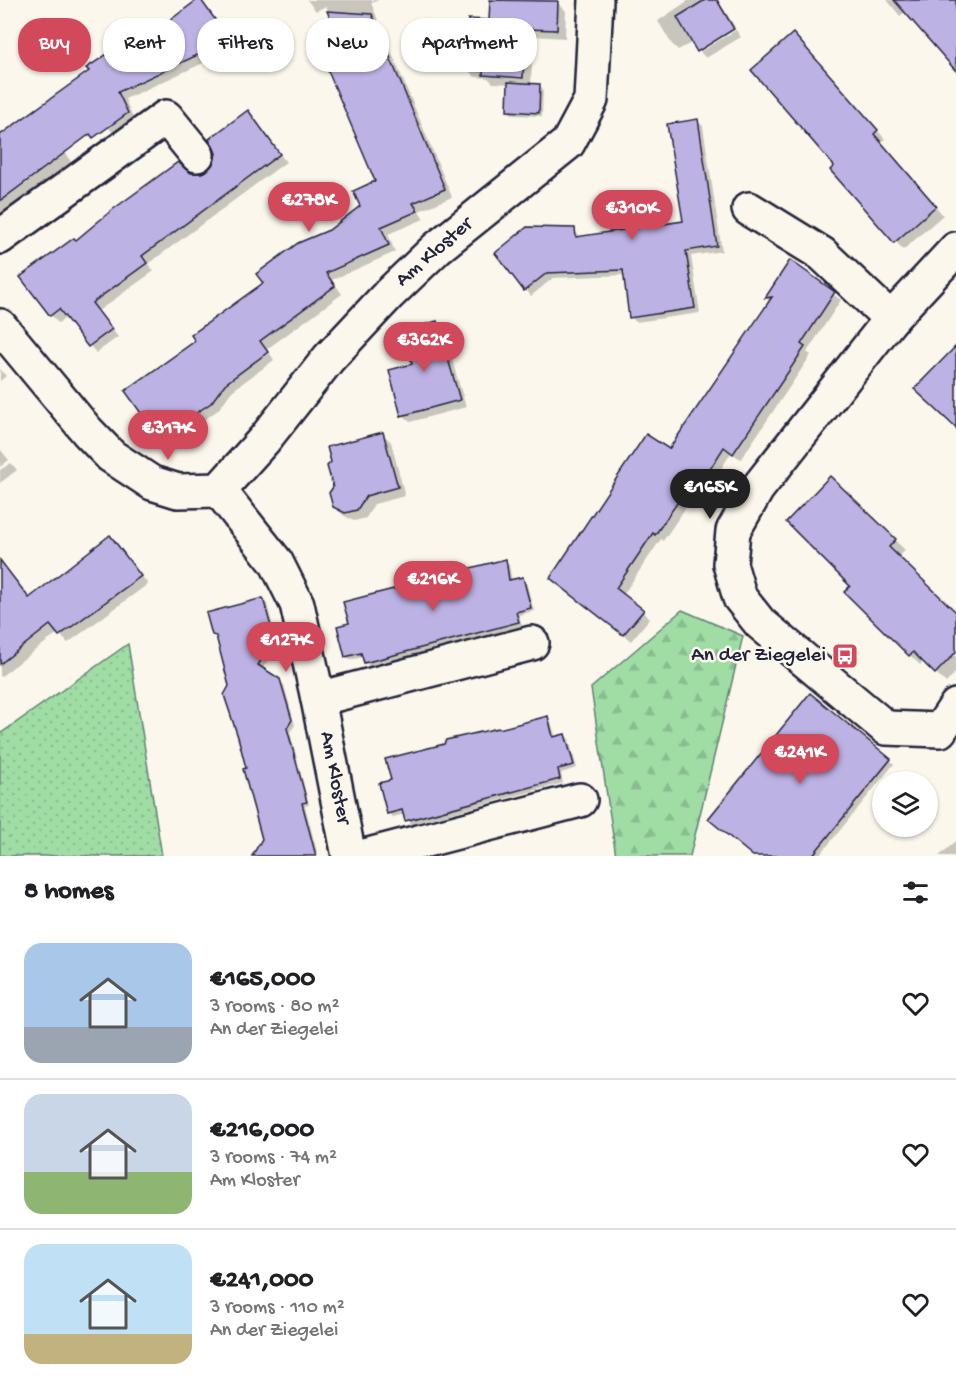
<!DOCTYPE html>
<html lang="en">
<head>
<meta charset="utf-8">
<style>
  body { margin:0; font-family:"Gochi Hand",sans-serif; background:#f2f2f2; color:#202124; height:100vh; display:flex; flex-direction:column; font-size:22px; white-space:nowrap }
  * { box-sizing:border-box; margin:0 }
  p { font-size:20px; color:#757577 }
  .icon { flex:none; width:33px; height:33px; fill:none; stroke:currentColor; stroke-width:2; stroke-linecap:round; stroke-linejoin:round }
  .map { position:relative; height:856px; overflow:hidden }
  .panel { display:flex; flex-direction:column; background:#fff; flex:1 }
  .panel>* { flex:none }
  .top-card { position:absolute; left:18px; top:18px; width:600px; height:54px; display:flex; gap:12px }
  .fabs { position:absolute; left:872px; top:771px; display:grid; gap:12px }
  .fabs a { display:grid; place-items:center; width:66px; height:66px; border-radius:50%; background:#fff; box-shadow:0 2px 4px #0004; font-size:30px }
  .price { position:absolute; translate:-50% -51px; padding:0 14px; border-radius:21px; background:#d1495b; color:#fff; font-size:20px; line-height:39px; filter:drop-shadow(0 2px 3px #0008) }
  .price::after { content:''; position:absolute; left:50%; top:36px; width:18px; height:14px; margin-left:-9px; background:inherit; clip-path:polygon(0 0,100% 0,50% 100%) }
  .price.on { background:#222; color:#fff }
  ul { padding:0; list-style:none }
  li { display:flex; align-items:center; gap:18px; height:150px; padding:0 24px }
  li+li { border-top:2px solid #e0e0e0 }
  li span { display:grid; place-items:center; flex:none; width:168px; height:120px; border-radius:18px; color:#555 }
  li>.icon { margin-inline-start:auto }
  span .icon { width:72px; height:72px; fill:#fffc; stroke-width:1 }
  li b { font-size:26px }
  h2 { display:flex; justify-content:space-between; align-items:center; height:72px; padding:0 24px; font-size:26px }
  .tag { padding:0 21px; border-radius:24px; background:#fff; box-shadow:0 2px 4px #0004; font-size:21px; line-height:54px }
  .tag.on { background:#d1495b; color:#fff }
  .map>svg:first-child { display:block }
</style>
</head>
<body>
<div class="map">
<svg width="956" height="856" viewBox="0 0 956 856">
  <defs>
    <pattern id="green-dots" width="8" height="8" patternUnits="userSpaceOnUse" patternTransform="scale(1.5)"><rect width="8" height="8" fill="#9fdda5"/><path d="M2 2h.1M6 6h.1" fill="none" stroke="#89bd8f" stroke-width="1.8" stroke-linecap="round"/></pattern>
    <pattern id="forest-firs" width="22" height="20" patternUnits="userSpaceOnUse" patternTransform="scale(1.5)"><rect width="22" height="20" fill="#9fdda5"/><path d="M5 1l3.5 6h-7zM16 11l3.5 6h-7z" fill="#89bd8f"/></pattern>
  </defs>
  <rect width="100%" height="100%" fill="#fbf7ec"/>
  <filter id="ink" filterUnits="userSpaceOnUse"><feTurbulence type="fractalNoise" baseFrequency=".0167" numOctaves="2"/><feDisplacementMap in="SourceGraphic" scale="12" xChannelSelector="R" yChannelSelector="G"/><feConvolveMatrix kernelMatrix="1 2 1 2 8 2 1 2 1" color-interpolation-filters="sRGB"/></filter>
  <g filter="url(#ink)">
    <polygon fill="url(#green-dots)" stroke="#608070" stroke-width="1.5" points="128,644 162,856 0,856 0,734"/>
    <polygon fill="url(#forest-firs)" stroke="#608070" stroke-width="1.5" points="682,610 743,636 690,856 616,856 591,688"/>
    <g fill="#0003">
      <polygon points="199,0 236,48 125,99 134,121 115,135 108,127 90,72 141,33 147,39"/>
      <polygon points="307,0 379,0 371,3 452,197 419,211 424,219 388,234 395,252 332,280 342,294 267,349 274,360 232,391 218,410 168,445 160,437 197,342 265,283 362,207 377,182 345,49 326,6 316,11"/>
      <polygon points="491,0 558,3 566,11 565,38 533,36 531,85 539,85 543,89 542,116 513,115 509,111 510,84 493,83 488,78 475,77 467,69 491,22"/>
      <polygon points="689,0 718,0 735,27 698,49 693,42 678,50 671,43 658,21"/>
      <polygon points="887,0 956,0 956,63 906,11 900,16"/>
      <polygon points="736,30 741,37 706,58 700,52"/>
      <polygon points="801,43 885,139 881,143 943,215 903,250 836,167"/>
      <polygon points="248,112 286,162 148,264 154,271 98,311 118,337 96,353 67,317 58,323 51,315 22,277 76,241 190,174 201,175 209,171"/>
      <polygon points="46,118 71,162 37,187 40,190 0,221 0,137"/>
      <polygon points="697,121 703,126 722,251 691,256 700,313 636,322 631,317 625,275 553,278 531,296 497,253 574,230 580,238 684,222"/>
      <polygon points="790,262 841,300 807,352 811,355 741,459 731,453 714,480 707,476 663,541 661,539 623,595 650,618 631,641 559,584 669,451 770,302 766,298"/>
      <polygon points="436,323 443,330 466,407 410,422 403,415 414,365"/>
      <polygon points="0,369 6,376 0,381"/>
      <polygon points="382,433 391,442 405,496 374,504 366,518 354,521 343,515 334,506 335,487"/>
      <polygon points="0,449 9,460 0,467"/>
      <polygon points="11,463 17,470 0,483 0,470"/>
      <polygon points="830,478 905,550 898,558 954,612 956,610 956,672 946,683 924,661 920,665 846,592 852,586"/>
      <polygon points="110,537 148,584 68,643 58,633 0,677 0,592 15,581 30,599"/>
      <polygon points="506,561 509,565 512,581 522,578 526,582 534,611 519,615 522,626 369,667 363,657 350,660 346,656 351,624 426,593 447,576"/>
      <polygon points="263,600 267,604 278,646 262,669 284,685 295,725 290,732 309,805 305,806 318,856 257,856 264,839 231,686 218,638 214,634"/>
      <polygon points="547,718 551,722 556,738 565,736 569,739 577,768 561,773 563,783 411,824 405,814 393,817 389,813 392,781 499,731"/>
      <polygon points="890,760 894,764 819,856 755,856"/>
      <polygon points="956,841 956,856 939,856"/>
    </g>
    <g fill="#bdb2e4" stroke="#22223b" stroke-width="1.5">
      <polygon points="197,0 201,0 230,40 118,92 128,113 93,138 90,134 0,201 0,135 89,71 86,68 142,31 146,38"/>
      <polygon points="490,0 558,1 557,30 525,29 523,78 483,75 483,71 465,70 468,19 489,20"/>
      <polygon points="705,0 717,0 734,29 697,52 677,17"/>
      <polygon points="894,0 956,0 956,71"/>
      <polygon points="327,11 372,14 445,189 413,203 418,211 381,227 389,245 326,273 335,286 260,341 268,352 225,384 211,403 159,438 125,391 195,341 191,335 263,283 256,274 298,243 329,230 360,206 353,191 375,181 322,57 343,48"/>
      <polygon points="793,33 878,130 874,134 936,206 894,243 830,170 834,166 751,70"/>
      <polygon points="508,82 540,84 539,113 507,111"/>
      <polygon points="248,110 280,154 142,256 147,263 92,303 112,329 88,347 59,309 50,316 20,277 74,238 76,240 112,210 178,162 191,173 201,173 208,170 214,162 216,153 209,139"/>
      <polygon points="698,119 717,246 686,251 695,308 629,318 623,270 547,273 524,291 495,253 527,227 575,228 576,237 683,221 667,124"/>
      <polygon points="790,260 835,292 801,344 805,347 733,454 724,447 707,474 700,470 655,535 653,533 616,588 644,610 623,635 550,578 646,434 669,449 772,297 765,298"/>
      <polygon points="437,321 460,400 401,416 389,370 412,364 404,335 413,328"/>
      <polygon points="956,346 956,428 914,389"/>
      <polygon points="383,432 398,487 366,496 357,510 345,513 333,507 329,493 333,487 327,466 331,462 327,447"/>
      <polygon points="830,476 896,539 889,547 956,612 956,652 935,674 913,652 909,656 844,592 850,586 786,522"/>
      <polygon points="110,535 141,576 59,636 50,625 0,664 0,560 29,598"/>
      <polygon points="506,559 509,580 523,577 531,608 516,612 519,622 364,663 361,653 345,657 337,626 349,623 343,602 401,587 406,580 426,591 441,571 447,574"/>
      <polygon points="263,598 275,641 258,665 280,679 292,720 287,728 307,802 302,803 316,856 252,856 262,839 243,769 246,768 238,737 224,695 229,686 216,636 212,635 206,613"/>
      <polygon points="810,693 891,759 812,856 753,856 708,819"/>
      <polygon points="548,716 553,737 565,734 574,765 558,769 560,779 405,821 402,810 387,814 379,783 391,780 385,759 444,744 446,740 498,728 499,729"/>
    </g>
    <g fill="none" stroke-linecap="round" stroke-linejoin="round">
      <defs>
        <g id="minor">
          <polyline points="749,209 822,254 891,319"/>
          <polyline points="0,237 166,117 197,155"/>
          <polyline points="956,249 891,319 757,489 733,531 730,564 740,598 760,623 886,728 940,730 956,706"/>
          <polyline points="0,326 87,431 111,456 152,483 178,491 219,490 264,440 329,358 389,294 437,248 568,143 591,100 596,0"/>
          <polyline points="219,490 276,562 297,604 318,699 349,856"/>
          <polyline points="318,699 532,643"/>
          <polyline points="365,856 580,800"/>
        </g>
      </defs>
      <use href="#minor" stroke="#22223b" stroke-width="38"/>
      <use href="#minor" stroke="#fbf7ec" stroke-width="33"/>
    </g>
  </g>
  <defs>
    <symbol id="bus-square" viewBox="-11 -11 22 22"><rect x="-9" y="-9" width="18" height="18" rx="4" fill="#d1495b" stroke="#fbf7ec"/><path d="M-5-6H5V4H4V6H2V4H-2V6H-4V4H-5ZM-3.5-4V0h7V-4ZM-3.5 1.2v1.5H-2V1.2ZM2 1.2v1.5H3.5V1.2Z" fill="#fff"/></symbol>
  </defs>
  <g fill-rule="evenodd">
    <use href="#bus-square" x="830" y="641" width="30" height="30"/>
  </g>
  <g text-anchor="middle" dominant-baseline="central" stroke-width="5" stroke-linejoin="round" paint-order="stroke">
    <g font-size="21" fill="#22223b" stroke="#fbf7ec">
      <text transform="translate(435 253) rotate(-41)">Am Kloster</text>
      <text transform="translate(334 778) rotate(79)">Am Kloster</text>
    </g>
    <g font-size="21" fill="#22223b" stroke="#fbf7ec" text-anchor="end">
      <text x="826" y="656">An der Ziegelei</text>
    </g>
  </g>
</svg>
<div class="fabs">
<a><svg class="icon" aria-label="layers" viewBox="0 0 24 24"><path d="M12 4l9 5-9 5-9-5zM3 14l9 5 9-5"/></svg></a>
</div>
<b class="price" style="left:309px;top:233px">€278K</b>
<b class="price" style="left:632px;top:241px">€310K</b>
<b class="price" style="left:424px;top:373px">€362K</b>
<b class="price" style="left:168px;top:461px">€317K</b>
<b class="price on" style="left:710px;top:520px">€165K</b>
<b class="price" style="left:433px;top:612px">€216K</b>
<b class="price" style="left:286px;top:673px">€127K</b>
<b class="price" style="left:800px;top:785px">€241K</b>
<div class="top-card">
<a class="tag on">Buy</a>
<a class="tag">Rent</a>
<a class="tag">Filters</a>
<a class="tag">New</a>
<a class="tag">Apartment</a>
</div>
</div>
<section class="panel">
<h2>8 homes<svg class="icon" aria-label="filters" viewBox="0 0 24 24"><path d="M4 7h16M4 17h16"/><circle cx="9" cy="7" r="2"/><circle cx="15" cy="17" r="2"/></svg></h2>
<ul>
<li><span style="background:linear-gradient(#a9c7e8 70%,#9aa5b1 0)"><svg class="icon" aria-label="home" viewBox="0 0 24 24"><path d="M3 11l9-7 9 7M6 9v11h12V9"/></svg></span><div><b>€165,000</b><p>3 rooms · 80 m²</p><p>An der Ziegelei</p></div><svg class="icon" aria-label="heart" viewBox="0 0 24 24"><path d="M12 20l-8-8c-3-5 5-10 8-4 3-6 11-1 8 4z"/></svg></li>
<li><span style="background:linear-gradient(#c9d6e8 65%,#8fb573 0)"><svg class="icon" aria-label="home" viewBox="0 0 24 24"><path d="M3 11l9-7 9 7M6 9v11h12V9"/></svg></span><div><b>€216,000</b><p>3 rooms · 74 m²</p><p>Am Kloster</p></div><svg class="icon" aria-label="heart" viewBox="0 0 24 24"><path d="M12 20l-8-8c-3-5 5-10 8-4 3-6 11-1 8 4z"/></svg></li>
<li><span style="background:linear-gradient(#bfe0f5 75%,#c2b280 0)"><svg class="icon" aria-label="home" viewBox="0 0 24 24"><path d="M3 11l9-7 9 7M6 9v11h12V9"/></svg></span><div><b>€241,000</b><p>3 rooms · 110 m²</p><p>An der Ziegelei</p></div><svg class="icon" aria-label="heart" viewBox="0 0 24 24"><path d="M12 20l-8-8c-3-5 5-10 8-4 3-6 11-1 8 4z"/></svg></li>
</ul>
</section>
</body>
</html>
